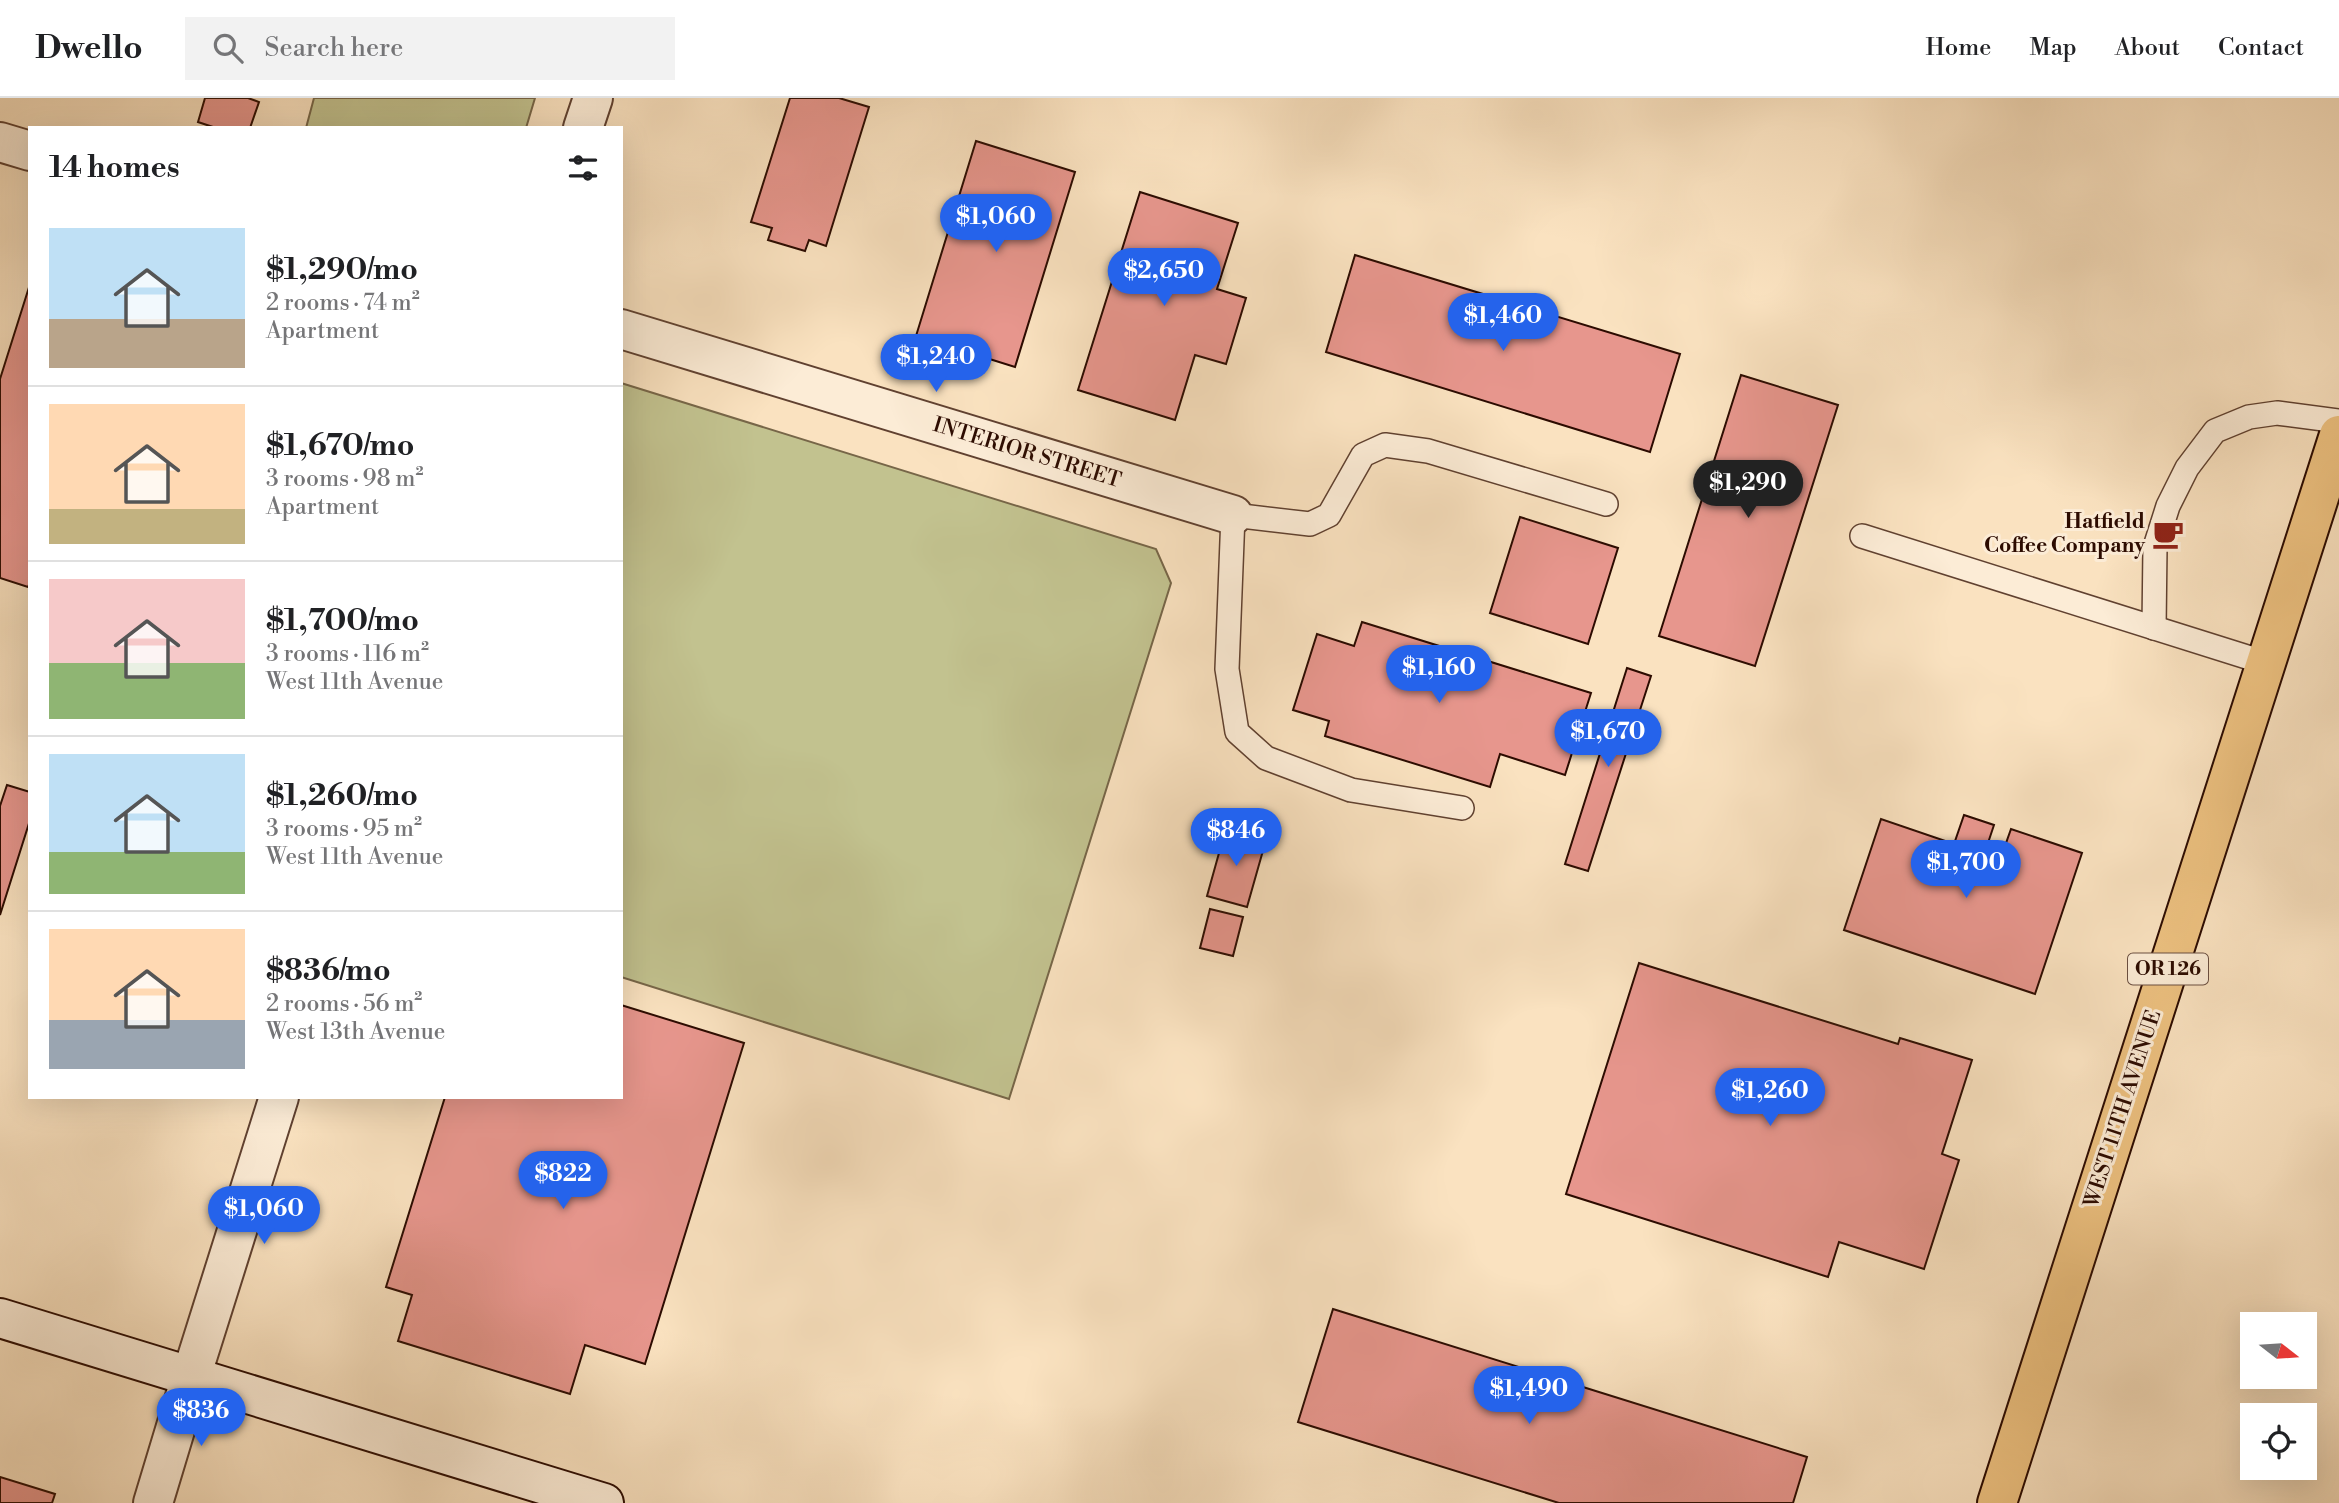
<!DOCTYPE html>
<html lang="en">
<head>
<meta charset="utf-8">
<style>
  body { margin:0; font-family:"Libre Bodoni",serif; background:#f2f2f2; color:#202124; height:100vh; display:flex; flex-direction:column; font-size:26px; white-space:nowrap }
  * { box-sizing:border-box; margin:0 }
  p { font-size:23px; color:#757577 }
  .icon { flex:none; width:38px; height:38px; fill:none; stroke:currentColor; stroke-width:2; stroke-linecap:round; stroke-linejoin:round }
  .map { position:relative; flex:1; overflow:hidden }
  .panel { position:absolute; left:28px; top:28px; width:595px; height:973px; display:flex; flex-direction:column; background:#fff; border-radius:0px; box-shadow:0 7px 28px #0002 }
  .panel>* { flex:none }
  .needle { width:46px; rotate:107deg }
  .fabs { position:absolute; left:2240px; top:1214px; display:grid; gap:14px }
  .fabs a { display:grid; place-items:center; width:77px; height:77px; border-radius:0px; background:#fff; box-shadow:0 7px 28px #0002; font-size:35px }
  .price { position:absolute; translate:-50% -60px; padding:0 16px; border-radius:24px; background:#2563eb; color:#fff; font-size:23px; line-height:46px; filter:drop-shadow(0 2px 4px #0008) }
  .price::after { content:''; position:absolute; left:50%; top:42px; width:21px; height:16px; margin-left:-10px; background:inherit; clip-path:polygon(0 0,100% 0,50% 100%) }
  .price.current { background:#222; color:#fff }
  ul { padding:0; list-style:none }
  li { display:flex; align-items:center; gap:21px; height:175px; padding:0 21px }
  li+li { border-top:2px solid #e0e0e0 }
  li span { display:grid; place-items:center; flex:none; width:196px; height:140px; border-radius:0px; color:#555 }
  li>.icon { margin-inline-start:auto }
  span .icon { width:84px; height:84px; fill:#fffc; stroke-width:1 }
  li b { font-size:30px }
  h2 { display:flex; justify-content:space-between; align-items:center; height:84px; padding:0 21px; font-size:30px }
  header { display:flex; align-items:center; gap:42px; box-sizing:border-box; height:98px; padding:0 35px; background:#fff; border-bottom:2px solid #e0e0e0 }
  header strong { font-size:33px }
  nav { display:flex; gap:38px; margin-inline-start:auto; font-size:24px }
  .search { width:490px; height:63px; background:#f2f2f2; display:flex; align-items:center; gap:18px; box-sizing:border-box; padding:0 24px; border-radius:0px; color:#757577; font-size:26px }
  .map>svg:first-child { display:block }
</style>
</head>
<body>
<header>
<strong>Dwello</strong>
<div class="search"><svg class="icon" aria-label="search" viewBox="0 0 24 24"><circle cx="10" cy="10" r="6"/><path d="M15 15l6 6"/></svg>Search here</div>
<nav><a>Home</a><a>Map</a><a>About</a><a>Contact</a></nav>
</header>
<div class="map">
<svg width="2339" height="1405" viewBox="0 0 2339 1405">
  <rect width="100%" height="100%" fill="#fae2c0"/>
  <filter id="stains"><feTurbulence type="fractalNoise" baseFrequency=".00286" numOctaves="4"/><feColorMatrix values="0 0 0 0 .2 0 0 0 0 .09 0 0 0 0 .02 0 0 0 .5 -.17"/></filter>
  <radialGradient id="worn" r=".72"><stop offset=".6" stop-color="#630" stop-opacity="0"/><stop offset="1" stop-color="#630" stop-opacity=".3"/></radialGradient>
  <g fill="#c2c28f" stroke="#776648" stroke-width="2">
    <polygon points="314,0 535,0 526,30 306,30"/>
    <polygon points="621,285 1156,451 1171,485 1009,1001 621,879"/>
  </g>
  <g fill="#e7968d" stroke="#2c0b00" stroke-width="2">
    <polygon points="205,0 248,0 259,4 250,30 216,30 198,24"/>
    <polygon points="790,0 839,0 869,9 826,148 809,142 805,153 768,142 772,130 751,124"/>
    <polygon points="976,43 1075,74 1015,269 916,238"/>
    <polygon points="1140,94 1238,125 1217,191 1246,200 1226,266 1195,257 1175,322 1078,292"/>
    <polygon points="1355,157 1680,256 1650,354 1326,254"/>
    <polygon points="30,186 30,484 28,489 0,480 0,281"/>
    <polygon points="1741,277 1838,307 1755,568 1659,538"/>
    <polygon points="1520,419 1618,450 1588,546 1490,515"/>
    <polygon points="1362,524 1591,595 1565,677 1500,656 1490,689 1325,638 1329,623 1293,612 1317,536 1354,548"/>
    <polygon points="1627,570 1651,578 1588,773 1565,766"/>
    <polygon points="7,687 30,694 30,722 0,817 0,708"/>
    <polygon points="1964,717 1994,727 1984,757 2000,762 2011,731 2082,755 2035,896 1844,832 1881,721 1954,746"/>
    <polygon points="1226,730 1266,742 1247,809 1207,798"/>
    <polygon points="1210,811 1243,819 1233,858 1200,850"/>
    <polygon points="1639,865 1898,946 1900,940 1972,962 1942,1056 1959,1062 1924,1171 1839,1144 1828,1179 1566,1096"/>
    <polygon points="621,907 744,945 645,1266 585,1247 570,1296 398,1243 412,1197 386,1189 445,999 621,999"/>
    <polygon points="1333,1211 1807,1359 1793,1405 1559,1405 1298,1324"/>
    <polygon points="0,1379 55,1396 52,1405 0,1405"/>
  </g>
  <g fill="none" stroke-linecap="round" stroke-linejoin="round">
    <defs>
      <g id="service">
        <polyline points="1862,438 2266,565"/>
        <polyline points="2154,530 2155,449 2168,408 2187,370 2215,333 2249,319 2277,315 2339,323"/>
        <polyline points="1462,710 1351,692 1266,660 1237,634 1227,571 1233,417 1310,426 1329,417 1363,357 1385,347 1428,353 1606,406"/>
      </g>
      <g id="minor">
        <polyline points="0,44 30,53"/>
        <polyline points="621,231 1233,417"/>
        <polyline points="153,1405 191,1279"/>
      </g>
      <g id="tertiary">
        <polyline points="583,30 593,0"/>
        <polyline points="191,1279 279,999"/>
      </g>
      <polyline id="secondary" points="0,1220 604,1405"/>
      <polyline id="primary" points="1997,1405 2339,337"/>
    </defs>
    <use href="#service" stroke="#604130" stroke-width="26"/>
    <use href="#minor" stroke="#604130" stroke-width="42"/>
    <use href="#tertiary" stroke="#604130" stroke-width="42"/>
    <use href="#secondary" stroke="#2c0b00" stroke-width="42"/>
    <use href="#primary" stroke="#2c0b00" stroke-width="42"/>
    <use href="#service" stroke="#fcecd6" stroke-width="23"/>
    <use href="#minor" stroke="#fcecd6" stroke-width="38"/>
    <use href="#tertiary" stroke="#fcecd6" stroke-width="38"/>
    <use href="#secondary" stroke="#fcecd6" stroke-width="38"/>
    <use href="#primary" stroke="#edc180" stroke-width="38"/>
  </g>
  <defs>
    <symbol id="cafe-bare" viewBox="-9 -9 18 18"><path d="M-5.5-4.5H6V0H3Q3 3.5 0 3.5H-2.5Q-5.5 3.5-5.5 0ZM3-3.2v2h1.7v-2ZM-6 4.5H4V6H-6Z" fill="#8f2418" stroke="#fcecd6" stroke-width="2.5" paint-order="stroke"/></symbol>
  </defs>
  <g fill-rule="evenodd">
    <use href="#cafe-bare" x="2146" y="414" width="44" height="44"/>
  </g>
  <g text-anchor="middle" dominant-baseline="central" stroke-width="6" stroke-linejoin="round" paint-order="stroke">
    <rect fill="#fcecd6" stroke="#6a4e40" stroke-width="2" x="2128" y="855.5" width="80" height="31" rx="5"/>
    <g font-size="19" font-weight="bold" fill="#2c0b00">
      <text x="2168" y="871">OR 126</text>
    </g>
    <g font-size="21" fill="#2c0b00" stroke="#fcecd6">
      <text transform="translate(1027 355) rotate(17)">INTERIOR STREET</text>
      <text transform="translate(2123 1011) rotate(-72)">WEST 11TH AVENUE</text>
    </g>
    <g font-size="21" font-weight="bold" fill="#2c0b00" stroke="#fcecd6" text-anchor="end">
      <text x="2145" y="424">Hatfield<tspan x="2145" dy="24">Coffee Company</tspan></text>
    </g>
  </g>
  <rect width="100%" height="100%" filter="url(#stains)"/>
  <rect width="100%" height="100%" fill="url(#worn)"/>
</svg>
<div class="fabs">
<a><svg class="needle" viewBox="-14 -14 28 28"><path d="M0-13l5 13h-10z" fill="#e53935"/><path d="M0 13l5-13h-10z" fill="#757577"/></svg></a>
<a><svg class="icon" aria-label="locate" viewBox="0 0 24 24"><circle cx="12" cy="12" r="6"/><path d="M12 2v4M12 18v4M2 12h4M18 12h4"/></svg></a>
</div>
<b class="price" style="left:996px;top:156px">$1,060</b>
<b class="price" style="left:1164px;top:210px">$2,650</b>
<b class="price" style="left:1503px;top:255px">$1,460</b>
<b class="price" style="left:936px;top:296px">$1,240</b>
<b class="price current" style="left:1748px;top:422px">$1,290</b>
<b class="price" style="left:1439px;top:607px">$1,160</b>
<b class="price" style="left:1608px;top:671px">$1,670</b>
<b class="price" style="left:1236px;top:770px">$846</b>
<b class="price" style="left:1966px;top:802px">$1,700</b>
<b class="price" style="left:1770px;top:1030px">$1,260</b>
<b class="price" style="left:563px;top:1113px">$822</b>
<b class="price" style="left:264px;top:1148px">$1,060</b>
<b class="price" style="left:1529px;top:1328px">$1,490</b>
<b class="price" style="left:201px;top:1350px">$836</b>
<section class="panel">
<h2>14 homes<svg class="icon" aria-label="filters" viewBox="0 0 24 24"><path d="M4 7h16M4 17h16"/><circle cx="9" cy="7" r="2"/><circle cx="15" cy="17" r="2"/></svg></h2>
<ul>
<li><span style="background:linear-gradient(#bfe0f5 65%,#b9a48a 0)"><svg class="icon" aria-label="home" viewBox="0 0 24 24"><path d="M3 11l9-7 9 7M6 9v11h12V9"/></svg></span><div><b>$1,290/mo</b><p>2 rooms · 74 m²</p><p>Apartment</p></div></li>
<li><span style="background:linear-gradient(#ffd9b3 75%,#c2b280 0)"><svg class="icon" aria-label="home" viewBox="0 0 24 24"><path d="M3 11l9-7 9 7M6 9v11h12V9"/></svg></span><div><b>$1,670/mo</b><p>3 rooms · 98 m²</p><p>Apartment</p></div></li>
<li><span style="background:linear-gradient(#f6c9c9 60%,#8fb573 0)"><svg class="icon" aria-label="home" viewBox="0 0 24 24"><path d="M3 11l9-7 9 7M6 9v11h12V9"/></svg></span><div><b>$1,700/mo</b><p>3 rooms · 116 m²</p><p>West 11th Avenue</p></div></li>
<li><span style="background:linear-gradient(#bfe0f5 70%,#8fb573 0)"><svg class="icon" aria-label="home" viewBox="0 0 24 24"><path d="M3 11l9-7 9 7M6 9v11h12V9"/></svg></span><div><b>$1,260/mo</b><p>3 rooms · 95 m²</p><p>West 11th Avenue</p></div></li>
<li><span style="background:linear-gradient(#ffd9b3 65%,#9aa5b1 0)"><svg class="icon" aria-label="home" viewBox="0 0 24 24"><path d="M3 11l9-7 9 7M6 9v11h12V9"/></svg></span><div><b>$836/mo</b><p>2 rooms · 56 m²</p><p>West 13th Avenue</p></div></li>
</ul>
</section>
</div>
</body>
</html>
